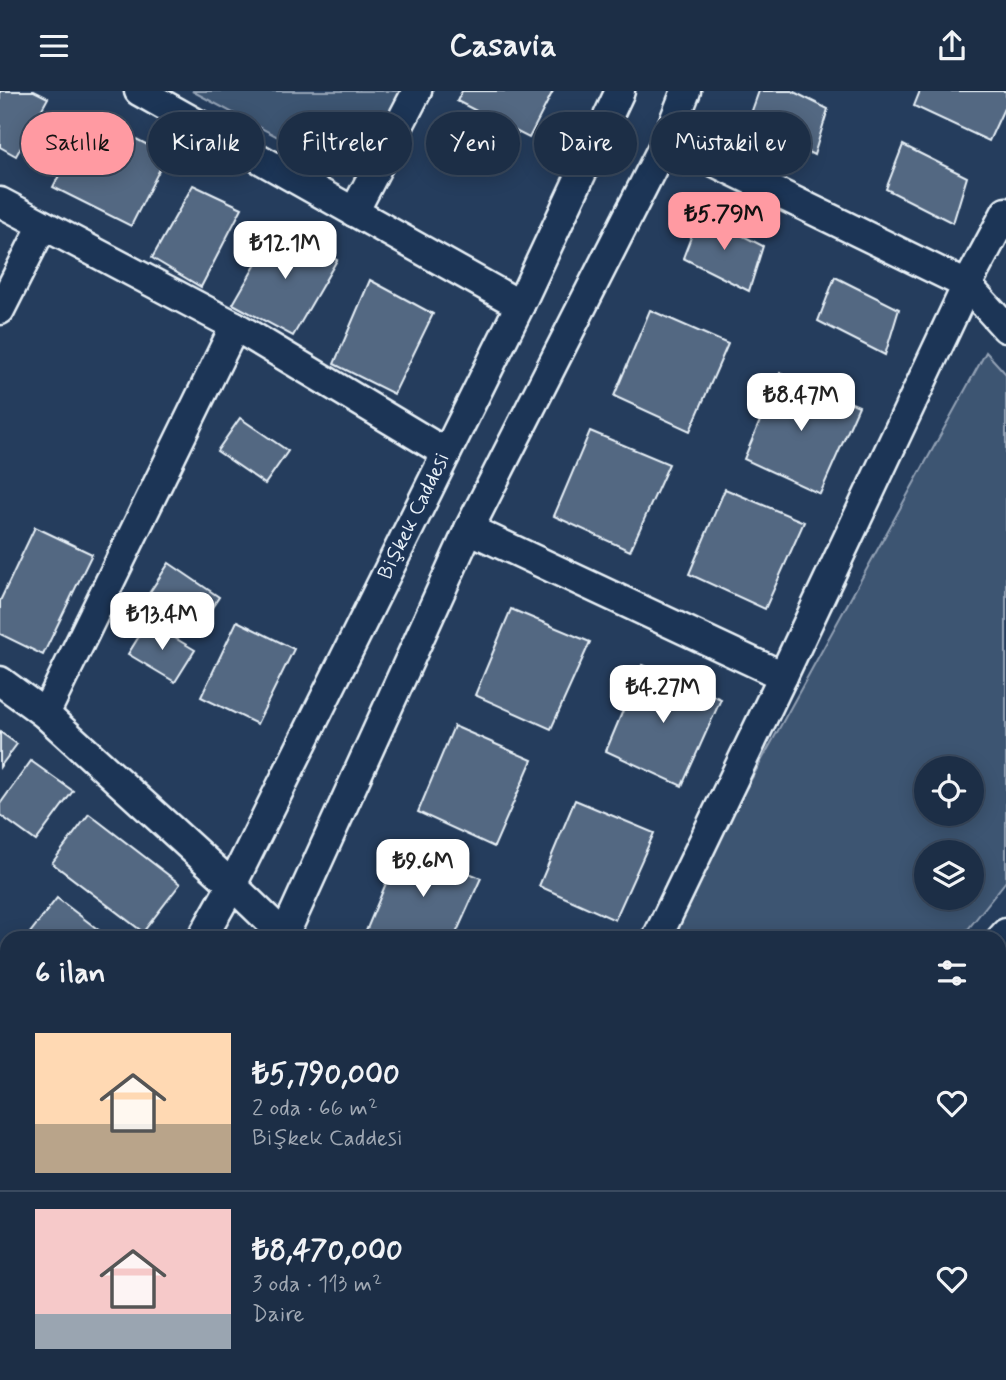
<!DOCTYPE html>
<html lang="tr">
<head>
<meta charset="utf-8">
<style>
  body { margin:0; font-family:Mynerve,sans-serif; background:#25364d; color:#f1f3f6; height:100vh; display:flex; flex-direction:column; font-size:26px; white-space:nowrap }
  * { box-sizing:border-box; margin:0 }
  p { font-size:23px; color:#a0a8b3 }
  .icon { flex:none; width:38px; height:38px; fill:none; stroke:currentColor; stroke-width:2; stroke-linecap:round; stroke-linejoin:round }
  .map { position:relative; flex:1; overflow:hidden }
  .details { position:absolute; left:0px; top:840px; width:1006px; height:450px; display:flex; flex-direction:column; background:#1c2e46; border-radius:21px 21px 0 0; box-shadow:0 4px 18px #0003,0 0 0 2px #3a4a5f }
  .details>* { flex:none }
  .guide { position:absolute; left:21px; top:21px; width:964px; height:63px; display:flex; gap:14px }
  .fabs { position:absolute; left:914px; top:665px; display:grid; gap:14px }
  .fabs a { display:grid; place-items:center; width:70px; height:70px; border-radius:50%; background:#1c2e46; box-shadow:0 4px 18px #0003,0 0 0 2px #3a4a5f; font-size:35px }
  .price { position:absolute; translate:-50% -60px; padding:0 16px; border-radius:14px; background:#fff; color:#222; font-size:23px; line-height:46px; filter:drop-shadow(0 2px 4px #0008) }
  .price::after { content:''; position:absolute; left:50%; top:42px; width:21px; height:16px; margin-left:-10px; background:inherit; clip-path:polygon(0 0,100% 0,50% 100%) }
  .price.active { background:#ff9aa2; color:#111 }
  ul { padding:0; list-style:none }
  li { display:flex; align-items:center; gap:21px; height:175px; padding:0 35px }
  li+li { border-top:2px solid #3a4a5f }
  li span { display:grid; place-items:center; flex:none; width:196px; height:140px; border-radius:0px; color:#555 }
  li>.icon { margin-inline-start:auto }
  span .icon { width:84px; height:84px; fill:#fffc; stroke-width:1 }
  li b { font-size:30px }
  h2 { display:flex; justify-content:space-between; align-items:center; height:84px; padding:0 35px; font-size:30px }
  .pill { padding:0 24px; border-radius:32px; background:#1c2e46; box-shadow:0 4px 18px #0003,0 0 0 2px #3a4a5f; font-size:24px; line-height:63px }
  .pill.active { background:#ff9aa2; color:#111 }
  header { display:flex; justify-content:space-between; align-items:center; height:91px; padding:0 35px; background:#1c2e46; font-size:32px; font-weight:800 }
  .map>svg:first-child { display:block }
</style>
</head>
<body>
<header><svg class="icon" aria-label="menu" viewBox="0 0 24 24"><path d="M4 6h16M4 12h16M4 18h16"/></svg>Casavia<svg class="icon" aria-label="share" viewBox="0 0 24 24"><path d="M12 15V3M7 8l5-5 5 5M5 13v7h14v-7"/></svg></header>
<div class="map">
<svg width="1006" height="1289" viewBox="0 0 1006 1289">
  <rect width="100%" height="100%" fill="#253d5d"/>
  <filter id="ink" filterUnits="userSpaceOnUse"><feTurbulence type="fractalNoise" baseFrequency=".0143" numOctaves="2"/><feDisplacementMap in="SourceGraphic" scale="14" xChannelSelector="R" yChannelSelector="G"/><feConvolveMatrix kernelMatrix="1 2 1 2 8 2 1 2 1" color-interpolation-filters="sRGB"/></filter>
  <g filter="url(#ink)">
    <polygon fill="#334a68" points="689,1283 791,1283 799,1289 685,1289"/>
    <g fill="#3e5472" stroke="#93a2b5" stroke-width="2" fill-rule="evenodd">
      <polygon points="192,0 404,0 362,80 343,81"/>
      <path d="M986 261 1006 283V790L961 847H664ZM926 677H971V723H926ZM926 761H971V807H926Z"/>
      <polygon points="62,1283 250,1283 257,1289 59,1289"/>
    </g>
    <g fill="#536782" stroke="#e8f1f8" stroke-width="2">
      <polygon points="0,0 34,0 48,7 16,65 0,56"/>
      <polygon points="462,0 553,0 529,47 457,10"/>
      <polygon points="759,0 792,0 828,18 814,64 748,31"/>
      <polygon points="920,0 1006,0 1006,13 989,50 914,15"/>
      <polygon points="90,24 167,64 131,135 53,96"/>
      <polygon points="903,54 967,86 953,132 886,98"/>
      <polygon points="193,94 242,117 201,196 152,167"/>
      <polygon points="700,123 763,155 749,200 683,167"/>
      <polygon points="278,135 337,169 293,245 233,213"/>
      <polygon points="835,186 899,218 885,264 818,230"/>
      <polygon points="370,189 433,223 394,303 334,273"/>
      <polygon points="650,219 728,253 690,340 614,305"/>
      <polygon points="780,282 859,315 820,403 744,368"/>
      <polygon points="240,327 288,360 265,393 217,360"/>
      <polygon points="590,340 669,373 630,460 554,425"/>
      <polygon points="725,398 804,431 765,518 689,483"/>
      <polygon points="35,436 92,463 43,564 0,543 0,510"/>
      <polygon points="169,472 219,506 198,538 148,504"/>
      <polygon points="511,518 590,551 551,638 475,604"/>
      <polygon points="237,530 294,558 257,633 201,606"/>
      <polygon points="148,531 195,559 175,591 128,563"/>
      <polygon points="642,574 721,608 682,695 606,660"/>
      <polygon points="454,635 532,669 494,756 418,721"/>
      <polygon points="0,641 17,653 0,676"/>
      <polygon points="31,670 73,700 36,750 0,724 0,713"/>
      <polygon points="575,709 654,742 615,829 539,795"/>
      <polygon points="89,723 180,793 143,841 52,772"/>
      <polygon points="402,754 481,787 454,847 382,847 366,840"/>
      <polygon points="57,807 109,847 26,847"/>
      <polygon points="999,1020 1006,1025 1006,1063 999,1072"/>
      <polygon points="999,1196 1006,1201 1006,1255 999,1263"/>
      <polygon points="355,1283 404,1283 399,1289 364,1289"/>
      <polygon points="469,1283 507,1283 515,1289 465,1289"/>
      <polygon points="956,1283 984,1283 980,1289 965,1289"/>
    </g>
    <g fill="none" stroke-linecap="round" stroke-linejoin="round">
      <defs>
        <g id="minor">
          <polyline points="139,0 520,214"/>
          <polyline points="667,48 967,194 1006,237"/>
          <polyline points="0,111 235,235 446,362"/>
          <polyline points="354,121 417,0"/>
          <polyline points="0,219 43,134"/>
          <polyline points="469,438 783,585"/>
          <polyline points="0,590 45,623 232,794 287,847"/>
          <polyline points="45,623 235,235"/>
          <polyline points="202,847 232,794 520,214 620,0"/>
          <polyline points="283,847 469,438 667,48 686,0"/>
          <polyline points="657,847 783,585 967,194 1006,121"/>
          <polyline points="999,850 1006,842"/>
          <polyline points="0,883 7,888"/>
          <polyline points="999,945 1006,951"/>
          <polyline points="0,1141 7,1146"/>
          <polyline points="0,1211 7,1198"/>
          <polyline points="276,1283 284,1289"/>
          <polyline points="865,1283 873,1289"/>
          <polyline points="24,1289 28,1283"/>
          <polyline points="636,1289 641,1283"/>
        </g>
      </defs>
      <use href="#minor" stroke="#e8f1f8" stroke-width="33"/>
      <use href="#minor" stroke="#1d3557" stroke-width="28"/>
    </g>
  </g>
  <g text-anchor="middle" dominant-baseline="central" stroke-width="5" stroke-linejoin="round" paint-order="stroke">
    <g font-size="21" fill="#e8f1f8" stroke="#1d3557">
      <text transform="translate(414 425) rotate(-64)">Bişkek Caddesi</text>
    </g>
  </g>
</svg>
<div class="fabs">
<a><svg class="icon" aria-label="locate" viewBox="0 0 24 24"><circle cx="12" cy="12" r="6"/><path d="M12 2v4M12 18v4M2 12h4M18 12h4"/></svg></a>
<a><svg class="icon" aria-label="layers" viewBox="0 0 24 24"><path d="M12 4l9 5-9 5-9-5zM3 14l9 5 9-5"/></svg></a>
</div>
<b class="price active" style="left:724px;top:161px">₺5.79M</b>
<b class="price" style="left:285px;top:190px">₺12.1M</b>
<b class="price" style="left:801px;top:342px">₺8.47M</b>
<b class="price" style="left:162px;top:561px">₺13.4M</b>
<b class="price" style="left:663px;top:634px">₺4.27M</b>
<b class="price" style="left:423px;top:808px">₺9.6M</b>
<div class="guide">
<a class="pill active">Satılık</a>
<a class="pill">Kiralık</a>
<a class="pill">Filtreler</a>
<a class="pill">Yeni</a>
<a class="pill">Daire</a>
<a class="pill">Müstakil ev</a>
</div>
<section class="details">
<h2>6 ilan<svg class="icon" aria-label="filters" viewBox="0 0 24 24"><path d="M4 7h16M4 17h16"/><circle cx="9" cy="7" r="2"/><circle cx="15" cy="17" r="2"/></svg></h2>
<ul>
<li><span style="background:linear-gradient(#ffd9b3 65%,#b9a48a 0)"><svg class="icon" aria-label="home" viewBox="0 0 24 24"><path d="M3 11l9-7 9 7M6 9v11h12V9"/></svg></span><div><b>₺5,790,000</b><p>2 oda · 66 m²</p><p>Bişkek Caddesi</p></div><svg class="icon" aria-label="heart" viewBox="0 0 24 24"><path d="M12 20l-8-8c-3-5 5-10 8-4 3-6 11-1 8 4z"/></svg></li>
<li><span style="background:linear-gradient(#f6c9c9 75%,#9aa5b1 0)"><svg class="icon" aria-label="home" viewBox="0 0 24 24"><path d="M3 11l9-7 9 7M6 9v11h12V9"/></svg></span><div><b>₺8,470,000</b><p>3 oda · 113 m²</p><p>Daire</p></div><svg class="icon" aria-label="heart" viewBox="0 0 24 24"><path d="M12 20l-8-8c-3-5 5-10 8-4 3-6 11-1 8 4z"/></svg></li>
</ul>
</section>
</div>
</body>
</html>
